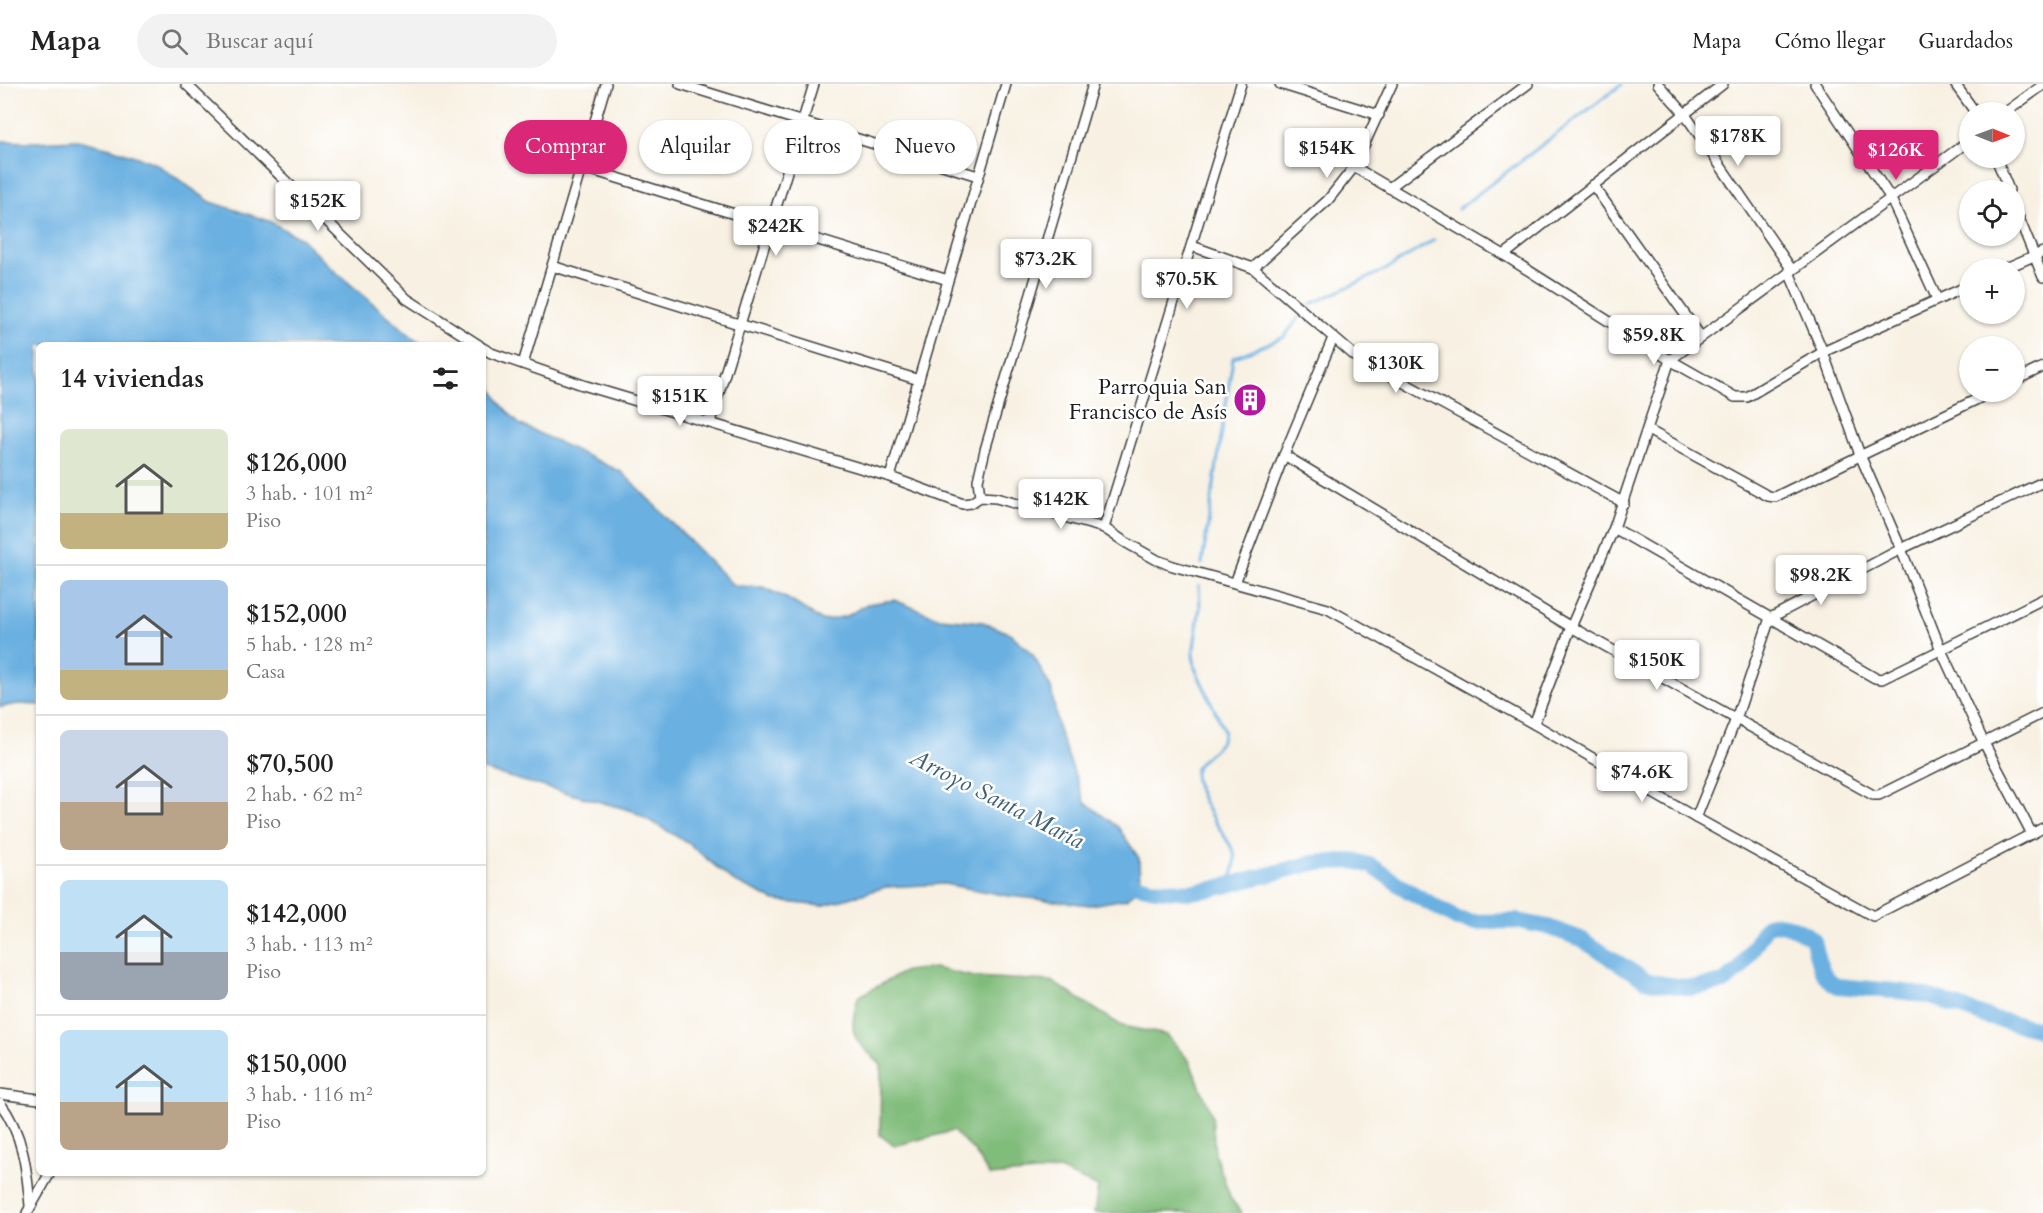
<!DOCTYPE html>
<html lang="es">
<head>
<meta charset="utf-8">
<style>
  body { margin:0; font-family:Cardo,serif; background:#f2f2f2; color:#222; height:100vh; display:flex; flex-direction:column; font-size:22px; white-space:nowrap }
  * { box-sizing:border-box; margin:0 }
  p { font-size:20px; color:#767676 }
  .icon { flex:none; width:33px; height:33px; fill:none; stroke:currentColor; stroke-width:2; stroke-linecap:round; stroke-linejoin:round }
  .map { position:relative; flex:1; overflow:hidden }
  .details { position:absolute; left:36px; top:258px; width:450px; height:834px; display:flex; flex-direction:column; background:#fff; border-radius:9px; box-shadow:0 2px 4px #0004 }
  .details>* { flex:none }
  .top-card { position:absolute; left:504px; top:36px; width:570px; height:54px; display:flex; gap:12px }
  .needle { width:39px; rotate:91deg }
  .fabs { position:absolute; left:1959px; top:18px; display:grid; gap:12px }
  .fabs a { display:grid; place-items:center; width:66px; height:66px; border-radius:50%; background:#fff; box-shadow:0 2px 4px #0004; font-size:30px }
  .price { position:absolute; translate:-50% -51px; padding:0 14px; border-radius:6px; background:#fff; color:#222; font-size:20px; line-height:39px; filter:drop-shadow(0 2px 3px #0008) }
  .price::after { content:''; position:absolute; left:50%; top:36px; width:18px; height:14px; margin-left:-9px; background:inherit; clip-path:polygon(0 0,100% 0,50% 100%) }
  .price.on { background:#db2777; color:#fff }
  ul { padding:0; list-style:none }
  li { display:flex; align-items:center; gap:18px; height:150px; padding:0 24px }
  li+li { border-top:2px solid #e0e0e0 }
  li span { display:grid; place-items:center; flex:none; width:168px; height:120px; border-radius:9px; color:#555 }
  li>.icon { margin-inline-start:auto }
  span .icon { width:72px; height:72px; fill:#fffc; stroke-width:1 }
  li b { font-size:26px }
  h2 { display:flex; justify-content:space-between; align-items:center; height:72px; padding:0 24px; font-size:26px }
  .chip { padding:0 21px; border-radius:27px; background:#fff; box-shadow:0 2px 4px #0004; font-size:21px; line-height:54px }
  .chip.on { background:#db2777; color:#fff }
  header { display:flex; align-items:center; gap:36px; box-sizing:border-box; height:84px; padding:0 30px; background:#fff; border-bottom:2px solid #e0e0e0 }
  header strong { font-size:28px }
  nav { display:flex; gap:33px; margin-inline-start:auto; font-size:21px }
  .search { width:420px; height:54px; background:#f2f2f2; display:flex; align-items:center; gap:15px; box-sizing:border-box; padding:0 21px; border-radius:33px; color:#767676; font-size:22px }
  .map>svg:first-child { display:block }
</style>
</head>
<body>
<header>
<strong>Mapa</strong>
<div class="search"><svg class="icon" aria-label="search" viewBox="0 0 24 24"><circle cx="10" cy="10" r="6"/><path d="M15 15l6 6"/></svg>Buscar aquí</div>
<nav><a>Mapa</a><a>Cómo llegar</a><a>Guardados</a></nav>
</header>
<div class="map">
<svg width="2043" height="1129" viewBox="0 0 2043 1129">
  <rect width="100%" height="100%" fill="#fff"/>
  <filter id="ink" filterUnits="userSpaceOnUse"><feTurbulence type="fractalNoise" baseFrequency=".0167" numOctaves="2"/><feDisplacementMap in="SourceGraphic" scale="12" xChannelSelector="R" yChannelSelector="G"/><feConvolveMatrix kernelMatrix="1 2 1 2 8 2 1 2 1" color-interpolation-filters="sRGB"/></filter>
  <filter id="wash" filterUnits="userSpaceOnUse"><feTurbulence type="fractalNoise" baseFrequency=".008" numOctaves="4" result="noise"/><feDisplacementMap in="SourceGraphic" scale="24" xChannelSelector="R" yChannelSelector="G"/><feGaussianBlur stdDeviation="1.35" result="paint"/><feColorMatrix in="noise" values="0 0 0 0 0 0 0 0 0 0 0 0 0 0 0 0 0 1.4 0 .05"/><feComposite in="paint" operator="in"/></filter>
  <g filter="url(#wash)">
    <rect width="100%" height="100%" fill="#f8f1e3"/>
    <path fill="#80bc7a" stroke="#4e6c4b" stroke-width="1.5" d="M934 884 974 893 1051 897 1122 942 1167 951 1190 978 1212 1031 1215 1070 1231 1115 1242 1129H1094L1098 1103 1059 1086 990 1092 974 1067 953 1047 894 1062 880 1051 881 981C852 953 848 953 858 913L905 887Z"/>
    <g fill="#6ab0e1" stroke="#43667e" stroke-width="1.5">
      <polygon points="77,56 111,64 155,79 211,118 269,137 302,155 329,182 415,255 426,261 39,261 39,621 18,620 0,623 0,57 34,58"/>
      <polygon points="483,294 488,297 500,319 519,340 622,388 734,502 763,503 790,516 822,537 847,532 867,520 894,516 940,534 983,538 1011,550 1033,571 1051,604 1059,648 1085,718 1118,743 1139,774 1140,803 1126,815 1090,821 1009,812 944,800 886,803 822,822 775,817 733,797 688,759 633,727 483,686"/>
    </g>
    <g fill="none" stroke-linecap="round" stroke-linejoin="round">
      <g stroke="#6ab0e1" stroke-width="3">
        <polyline points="1458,125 1622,0"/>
        <polyline points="1309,221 1385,186 1434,156"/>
        <polyline points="1202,480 1233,274 1284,253 1300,232"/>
        <path d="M1199 502 1200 523 1193 570 1195 584 1224 646C1222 670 1195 672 1195 690 1195 705 1211 733 1220 745 1224 752 1231 761 1234 769 1237 779 1232 791 1229 801"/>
      </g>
      <path stroke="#6ab0e1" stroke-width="16" d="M1120 797 1155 805 1189 808 1213 805 1313 779 1355 777 1372 782 1407 806 1457 835 1473 838 1518 837 1548 843 1581 855 1645 896 1663 900 1692 904 1724 898 1740 885 1767 841C1782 836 1799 846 1812 854 1818 873 1818 892 1838 902L1906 908 1931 913 1990 934 2032 943 2043 948"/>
    </g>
  </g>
  <g filter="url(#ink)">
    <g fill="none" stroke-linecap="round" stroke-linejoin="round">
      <defs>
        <g id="minor">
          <polyline points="186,0 407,215 479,261"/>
          <polyline points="680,0 978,92"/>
          <polyline points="1280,0 1379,31"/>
          <polyline points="1658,0 1684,29 1792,186"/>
          <polyline points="1815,0 1890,113 1937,215"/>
          <polyline points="1955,0 1975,28"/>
          <polyline points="2006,28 2043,1"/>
          <polyline points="1996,74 2009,106"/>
          <polyline points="582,83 948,196"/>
          <polyline points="1354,83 1504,171 1670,276 1735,313 1747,313 1823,268 1970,201"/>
          <polyline points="1593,101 1701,253"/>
          <polyline points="1389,104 1528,0"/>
          <polyline points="2014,122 2043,193"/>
          <polyline points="1192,162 1253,184 1355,272 1624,419"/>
          <polyline points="1504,171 1723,0"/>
          <polyline points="552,182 919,296"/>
          <polyline points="1253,184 1328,116 1354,83 1392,0"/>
          <polyline points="2006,184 2043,168"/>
          <polyline points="1789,188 1823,268 1860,371 1901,465 1941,566 1983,657 2032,750"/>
          <polyline points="483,264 491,269 583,301 890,393 963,420 971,419 980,413 996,414 1104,444 1125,458 1157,476 1173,482 1328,525 1534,640 1696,734 1873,832 2043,744"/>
          <polyline points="523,280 606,0"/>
          <polyline points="2014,297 2043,283"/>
          <polyline points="710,338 814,0"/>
          <polyline points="1648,346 1768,412 1775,413 1992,308"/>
          <polyline points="1284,371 1571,543 1873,711 1879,711 2043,629"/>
          <polyline points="890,393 1006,0"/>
          <polyline points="980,413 978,396 985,366 1093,0"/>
          <polyline points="1104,444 1241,0"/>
          <polyline points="1614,444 1875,594 1882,595 2043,515"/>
          <polyline points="1235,499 1284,371 1333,254"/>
          <polyline points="1534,640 1571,543 1614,444 1670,276 1970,56"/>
          <polyline points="1696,734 1736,635 1770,534 1901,465 2043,398"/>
          <polyline points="0,1010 39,1015"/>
          <path d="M0 1019C23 1049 27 1086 30 1122"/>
          <polyline points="27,1129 50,1089"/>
        </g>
      </defs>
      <use href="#minor" stroke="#3d3c3a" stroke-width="12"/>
      <use href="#minor" stroke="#fff" stroke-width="9"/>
    </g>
  </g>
  <defs>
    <symbol id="building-disc" viewBox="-11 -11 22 22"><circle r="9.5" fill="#b5179e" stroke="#fff"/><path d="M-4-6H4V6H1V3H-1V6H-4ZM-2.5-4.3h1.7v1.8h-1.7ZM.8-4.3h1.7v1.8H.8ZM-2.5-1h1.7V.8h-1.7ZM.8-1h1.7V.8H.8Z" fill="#fff"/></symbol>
  </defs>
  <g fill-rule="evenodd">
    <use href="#building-disc" x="1231" y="297" width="38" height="38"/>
  </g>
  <g text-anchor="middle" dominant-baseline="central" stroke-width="5" stroke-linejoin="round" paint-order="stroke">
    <g font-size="22" fill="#1c1c1c" stroke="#fff" text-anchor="end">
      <text x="1227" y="303">Parroquia San<tspan x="1227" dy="25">Francisco de Asís</tspan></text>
    </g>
    <g font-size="24" font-style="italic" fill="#3f5f75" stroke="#fff">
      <text transform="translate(997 715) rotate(27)">Arroyo Santa María</text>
    </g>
  </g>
</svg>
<div class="fabs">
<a><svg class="needle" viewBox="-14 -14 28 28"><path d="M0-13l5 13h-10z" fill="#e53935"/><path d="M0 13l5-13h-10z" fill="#767676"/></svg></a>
<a><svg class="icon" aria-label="locate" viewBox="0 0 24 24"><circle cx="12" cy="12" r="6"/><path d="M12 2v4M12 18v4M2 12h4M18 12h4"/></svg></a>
<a>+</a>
<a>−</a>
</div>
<b class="price" style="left:1738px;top:83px">$178K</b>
<b class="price" style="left:1327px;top:95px">$154K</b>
<b class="price on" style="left:1896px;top:97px">$126K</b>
<b class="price" style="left:318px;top:148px">$152K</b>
<b class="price" style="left:776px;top:173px">$242K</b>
<b class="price" style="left:1046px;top:206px">$73.2K</b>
<b class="price" style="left:1187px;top:226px">$70.5K</b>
<b class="price" style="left:1654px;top:282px">$59.8K</b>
<b class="price" style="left:1396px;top:310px">$130K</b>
<b class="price" style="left:680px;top:343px">$151K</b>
<b class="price" style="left:1061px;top:446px">$142K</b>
<b class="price" style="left:1821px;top:522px">$98.2K</b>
<b class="price" style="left:1657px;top:607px">$150K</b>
<b class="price" style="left:1642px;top:719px">$74.6K</b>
<div class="top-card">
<a class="chip on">Comprar</a>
<a class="chip">Alquilar</a>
<a class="chip">Filtros</a>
<a class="chip">Nuevo</a>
</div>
<section class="details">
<h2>14 viviendas<svg class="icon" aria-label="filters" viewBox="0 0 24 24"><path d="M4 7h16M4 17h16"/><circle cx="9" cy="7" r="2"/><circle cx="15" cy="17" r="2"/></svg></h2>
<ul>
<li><span style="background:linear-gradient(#dfe7d0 70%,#c2b280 0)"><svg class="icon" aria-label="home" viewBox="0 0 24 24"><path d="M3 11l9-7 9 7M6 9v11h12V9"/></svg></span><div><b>$126,000</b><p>3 hab. · 101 m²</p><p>Piso</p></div></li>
<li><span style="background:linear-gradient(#a9c7e8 75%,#c2b280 0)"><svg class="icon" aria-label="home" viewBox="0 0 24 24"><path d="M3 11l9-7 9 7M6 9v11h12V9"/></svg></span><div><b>$152,000</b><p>5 hab. · 128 m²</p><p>Casa</p></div></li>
<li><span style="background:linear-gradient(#c9d6e8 60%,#b9a48a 0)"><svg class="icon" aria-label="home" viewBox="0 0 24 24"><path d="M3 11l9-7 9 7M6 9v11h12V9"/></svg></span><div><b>$70,500</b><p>2 hab. · 62 m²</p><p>Piso</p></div></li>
<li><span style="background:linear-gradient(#bfe0f5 60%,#9aa5b1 0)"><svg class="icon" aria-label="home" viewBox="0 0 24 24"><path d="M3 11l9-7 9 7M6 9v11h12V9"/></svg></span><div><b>$142,000</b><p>3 hab. · 113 m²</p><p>Piso</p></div></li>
<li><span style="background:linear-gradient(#bfe0f5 60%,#b9a48a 0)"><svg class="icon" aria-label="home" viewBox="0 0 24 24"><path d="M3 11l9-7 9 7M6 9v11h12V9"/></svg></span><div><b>$150,000</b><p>3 hab. · 116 m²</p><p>Piso</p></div></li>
</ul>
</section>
</div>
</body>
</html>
